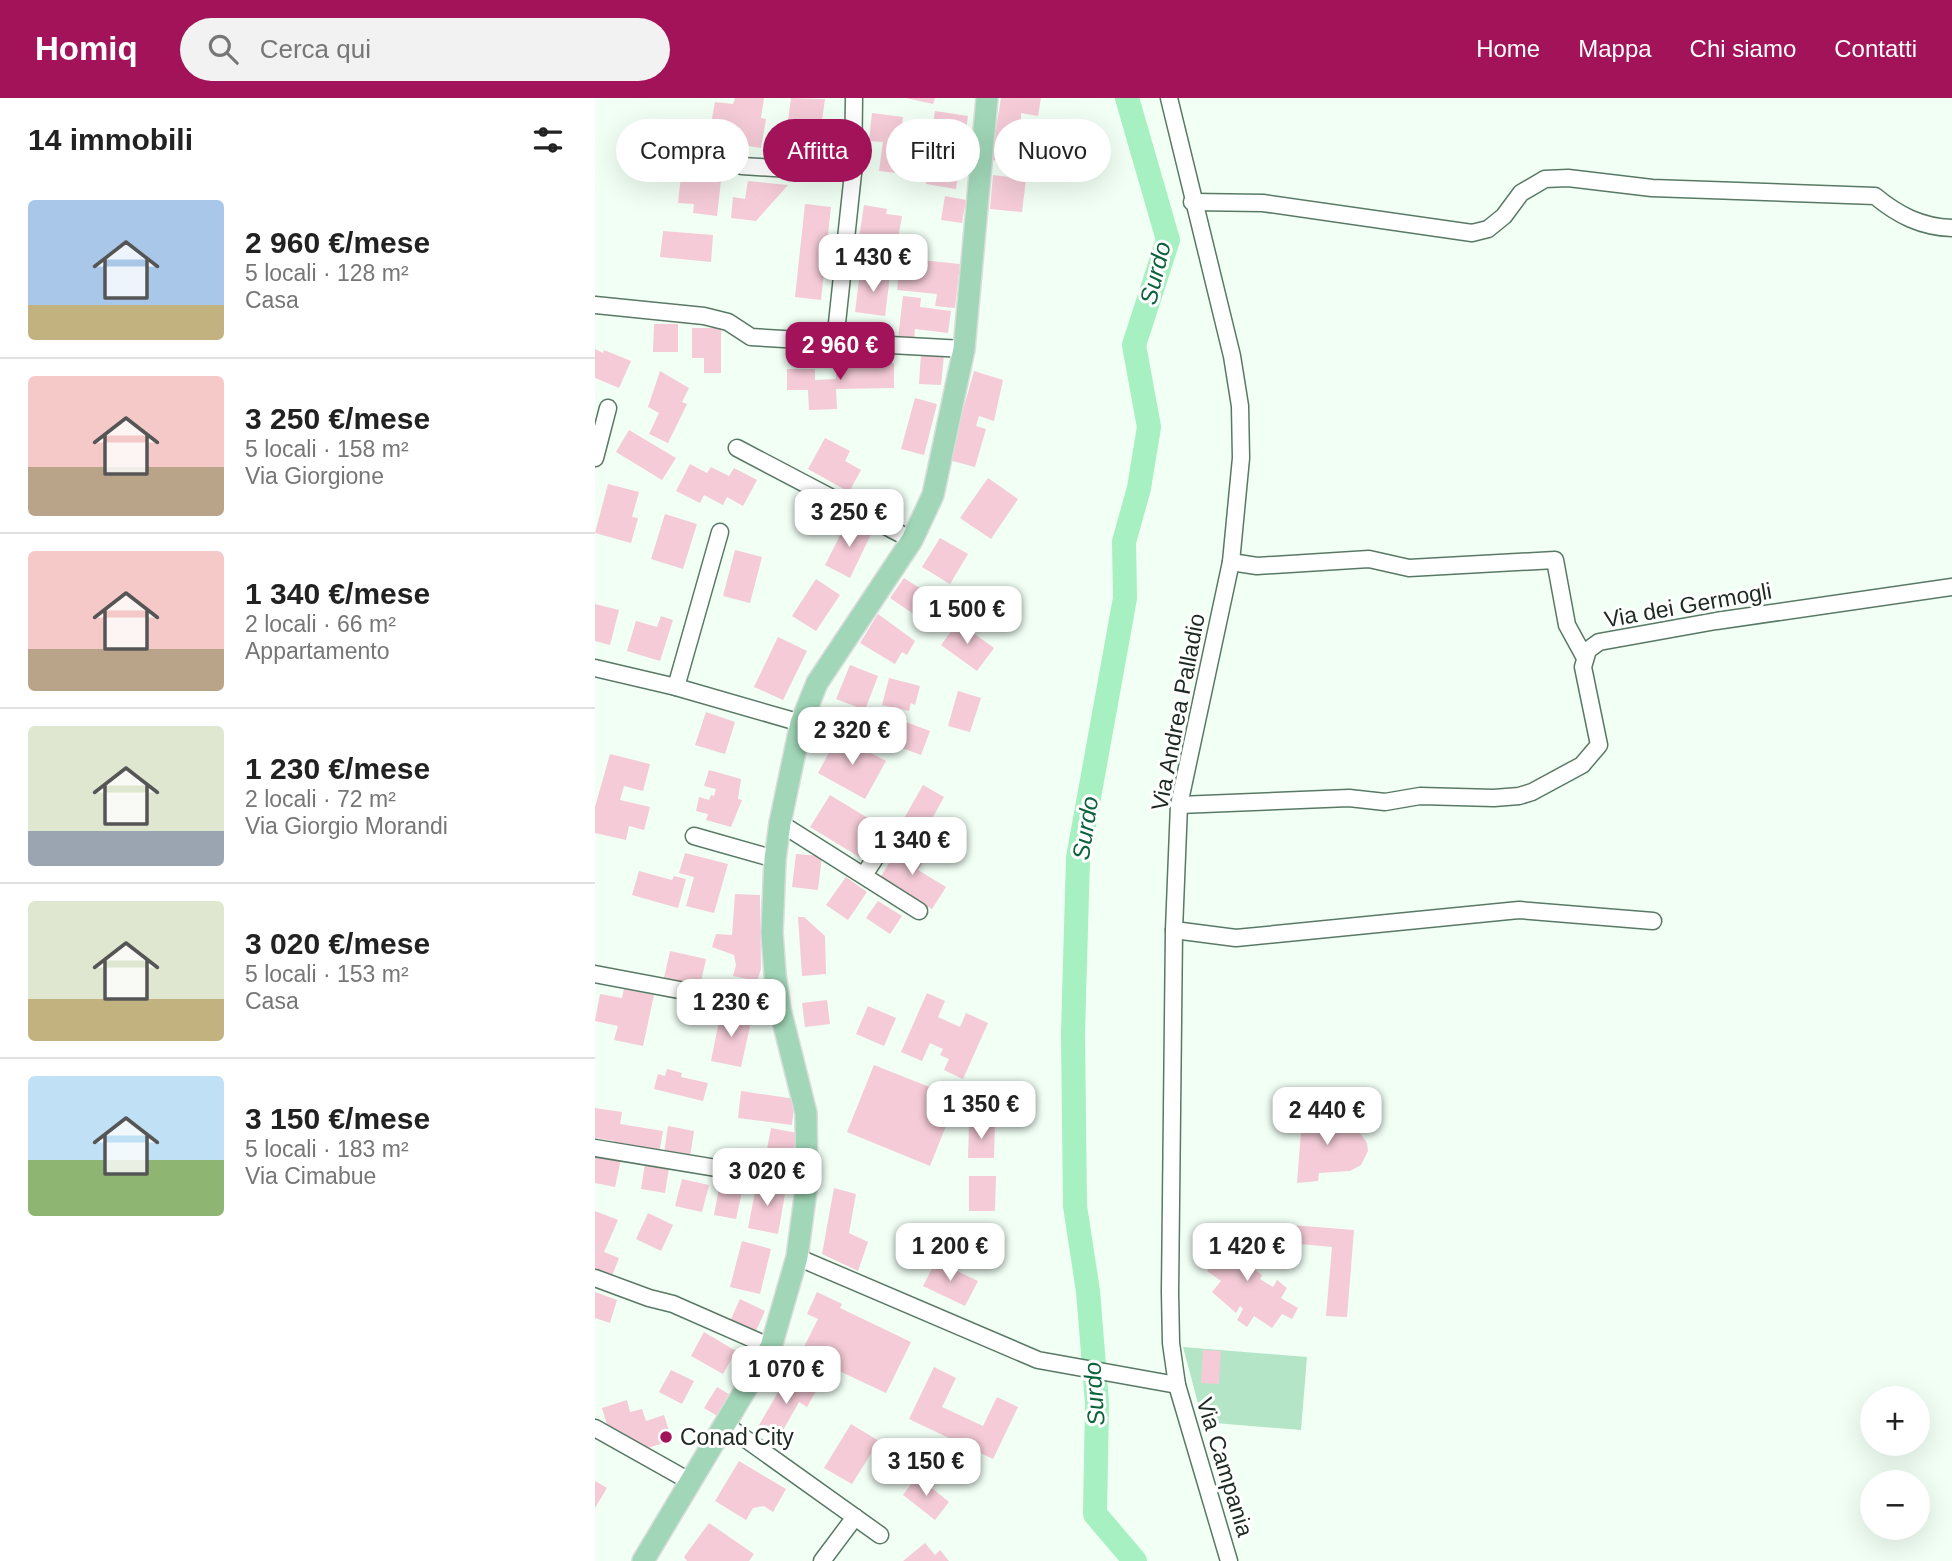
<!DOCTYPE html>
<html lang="it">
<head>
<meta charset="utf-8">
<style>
  body { margin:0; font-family:Helvetica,sans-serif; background:#f2f2f2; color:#222; height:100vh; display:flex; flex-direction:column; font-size:26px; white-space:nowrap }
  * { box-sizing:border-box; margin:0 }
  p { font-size:23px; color:#767676 }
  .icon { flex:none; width:38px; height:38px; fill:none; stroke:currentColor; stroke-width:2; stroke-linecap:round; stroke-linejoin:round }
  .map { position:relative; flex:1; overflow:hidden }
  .drawer { display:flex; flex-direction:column; background:#fff; width:595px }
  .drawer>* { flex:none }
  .hud { position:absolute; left:21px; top:21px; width:665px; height:63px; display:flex; gap:14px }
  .tools { position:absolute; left:1265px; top:1288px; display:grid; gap:14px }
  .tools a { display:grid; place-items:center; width:70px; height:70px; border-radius:50%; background:#fff; box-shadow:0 7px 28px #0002; font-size:35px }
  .price { position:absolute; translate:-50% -60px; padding:0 16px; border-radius:14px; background:#fff; color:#222; font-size:23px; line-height:46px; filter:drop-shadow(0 2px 4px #0008) }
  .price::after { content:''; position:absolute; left:50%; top:42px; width:21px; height:16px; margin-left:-10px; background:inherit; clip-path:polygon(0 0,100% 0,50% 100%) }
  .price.selected { background:#a21359; color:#fff }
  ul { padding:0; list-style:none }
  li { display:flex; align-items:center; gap:21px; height:175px; padding:0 28px }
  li+li { border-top:2px solid #e0e0e0 }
  li span { display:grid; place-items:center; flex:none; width:196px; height:140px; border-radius:7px; color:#555 }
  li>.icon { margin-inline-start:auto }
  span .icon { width:84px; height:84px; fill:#fffc; stroke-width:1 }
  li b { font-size:30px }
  h2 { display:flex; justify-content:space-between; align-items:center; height:84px; padding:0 28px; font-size:30px }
  .tag { padding:0 24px; border-radius:32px; background:#fff; box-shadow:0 7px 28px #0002; font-size:24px; line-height:63px }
  .tag.selected { background:#a21359; color:#fff }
  header { display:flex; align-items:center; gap:42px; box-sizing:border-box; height:98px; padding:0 35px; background:#a21359; color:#fff }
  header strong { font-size:33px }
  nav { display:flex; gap:38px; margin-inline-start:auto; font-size:24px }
  .search { width:490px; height:63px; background:#f2f2f2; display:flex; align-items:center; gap:18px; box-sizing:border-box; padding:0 24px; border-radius:38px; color:#767676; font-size:26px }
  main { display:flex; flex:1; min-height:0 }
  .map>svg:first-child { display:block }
</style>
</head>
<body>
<header>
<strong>Homiq</strong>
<div class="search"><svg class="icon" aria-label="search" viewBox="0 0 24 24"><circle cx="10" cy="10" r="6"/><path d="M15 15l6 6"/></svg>Cerca qui</div>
<nav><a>Home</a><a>Mappa</a><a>Chi siamo</a><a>Contatti</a></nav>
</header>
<main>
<section class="drawer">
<h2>14 immobili<svg class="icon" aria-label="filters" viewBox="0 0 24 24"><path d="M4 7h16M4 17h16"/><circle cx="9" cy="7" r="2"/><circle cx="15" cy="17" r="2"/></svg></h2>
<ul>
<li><span style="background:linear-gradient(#a9c7e8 75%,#c2b280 0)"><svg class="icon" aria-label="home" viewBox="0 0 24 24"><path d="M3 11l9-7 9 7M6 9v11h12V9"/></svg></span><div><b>2 960 €/mese</b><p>5 locali · 128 m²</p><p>Casa</p></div></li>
<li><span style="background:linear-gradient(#f6c9c9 65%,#b9a48a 0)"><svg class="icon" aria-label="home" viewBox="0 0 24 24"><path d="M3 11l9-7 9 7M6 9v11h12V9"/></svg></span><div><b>3 250 €/mese</b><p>5 locali · 158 m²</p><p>Via Giorgione</p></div></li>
<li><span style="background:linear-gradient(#f6c9c9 70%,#b9a48a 0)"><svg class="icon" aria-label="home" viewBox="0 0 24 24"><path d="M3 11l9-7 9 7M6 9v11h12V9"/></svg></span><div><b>1 340 €/mese</b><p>2 locali · 66 m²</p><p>Appartamento</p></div></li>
<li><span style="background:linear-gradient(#dfe7d0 75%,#9aa5b1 0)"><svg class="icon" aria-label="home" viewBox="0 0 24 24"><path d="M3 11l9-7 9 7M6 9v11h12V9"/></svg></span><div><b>1 230 €/mese</b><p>2 locali · 72 m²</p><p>Via Giorgio Morandi</p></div></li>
<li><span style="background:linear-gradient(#dfe7d0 70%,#c2b280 0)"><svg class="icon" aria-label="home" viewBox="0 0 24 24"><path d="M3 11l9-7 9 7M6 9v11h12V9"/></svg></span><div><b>3 020 €/mese</b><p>5 locali · 153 m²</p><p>Casa</p></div></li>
<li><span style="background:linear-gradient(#bfe0f5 60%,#8fb573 0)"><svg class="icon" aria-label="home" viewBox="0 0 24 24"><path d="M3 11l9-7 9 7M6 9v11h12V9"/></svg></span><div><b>3 150 €/mese</b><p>5 locali · 183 m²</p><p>Via Cimabue</p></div></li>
</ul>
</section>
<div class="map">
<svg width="1357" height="1463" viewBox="0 0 1357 1463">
  <rect width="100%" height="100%" fill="#f1fff5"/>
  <polygon fill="#b4e5c6" points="588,1249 712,1259 706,1332 608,1324"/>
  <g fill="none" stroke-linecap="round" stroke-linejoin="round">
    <polyline stroke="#a6f0c1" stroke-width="24" points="532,0 573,142 539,247 554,329 544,390 529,444 530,500 483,760 478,935 480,1108 493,1193 502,1305 500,1416 540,1463"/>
  </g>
  <g fill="#f4cbd7">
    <polygon points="140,0 169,0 166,20 171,21 166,50 142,46 144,36 115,31 120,4 138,6"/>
    <polygon points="196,0 230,1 222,57 189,53"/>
    <polygon points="311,0 340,0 338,6"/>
    <polygon points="406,0 446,0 443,18 426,15 426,22 444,24 442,48 417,46 408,63 396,62"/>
    <polygon points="340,13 373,18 368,53 335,48"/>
    <polygon points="277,15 308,19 304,46 313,47 309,76 284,73 288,44 274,43"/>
    <polygon points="335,60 365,64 361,91 331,86"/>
    <polygon points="87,69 127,74 122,118 98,115 99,106 83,105"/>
    <polygon points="398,77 431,81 427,114 395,111"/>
    <polygon points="153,83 193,87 161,123 136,120 138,99 150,101"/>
    <polygon points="350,98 371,102 367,125 346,122"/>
    <polygon points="210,106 236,109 226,202 200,199"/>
    <polygon points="269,107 292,111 291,116 307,118 302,146 264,140"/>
    <polygon points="68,133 118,137 116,164 65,159"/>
    <polygon points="306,160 365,166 360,210 340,208 342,196 302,192"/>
    <polygon points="265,174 295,177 290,218 260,214"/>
    <polygon points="308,198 326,200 325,209 356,213 353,235 320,231 319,243 303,241"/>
    <polygon points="59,226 83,226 83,254 58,254"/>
    <polygon points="97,230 126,230 126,275 109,275 109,260 97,260"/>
    <polygon points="0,251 8,255 9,252 36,263 24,290 0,280"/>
    <polygon points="326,256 349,257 346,287 324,286"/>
    <polygon points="299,265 299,290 241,291 242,311 214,312 213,292 192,292 192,271 220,271 220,282 241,281 241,266"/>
    <polygon points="65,273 94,290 87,304 92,306 73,345 54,336 64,315 53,309"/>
    <polygon points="379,273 408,282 399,323 384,318 381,328 391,331 380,369 354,362"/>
    <polygon points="320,300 342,306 329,357 306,351"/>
    <polygon points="34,332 81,360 67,382 21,354"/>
    <polygon points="230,340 255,353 250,363 266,372 254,394 213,371"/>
    <polygon points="95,366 112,375 116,369 134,378 139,370 162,382 148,408 132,399 128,407 109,397 105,405 81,393"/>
    <polygon points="393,380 423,401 396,441 365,420"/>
    <polygon points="13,386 44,394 37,419 43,420 36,445 0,435"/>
    <polygon points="70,416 102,426 88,471 56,461"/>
    <polygon points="253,422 277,434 255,480 230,467"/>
    <polygon points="345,440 373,456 355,486 327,469"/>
    <polygon points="140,452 167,459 155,505 128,498"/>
    <polygon points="309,480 334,496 320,517 295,500"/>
    <polygon points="221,481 245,497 221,533 197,518"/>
    <polygon points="0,506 24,512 15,547 0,543"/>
    <polygon points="283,516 320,543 312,557 307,554 300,566 265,545"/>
    <polygon points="66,518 78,522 65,563 32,553 41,523 62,529"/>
    <polygon points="363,524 399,550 382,573 346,547"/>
    <polygon points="183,539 212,553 188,602 159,589"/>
    <polygon points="255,567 283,578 270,612 241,601"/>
    <polygon points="294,580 325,588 320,607 316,605 314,613 287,607"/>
    <polygon points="363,593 386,600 375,634 353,628"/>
    <polygon points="111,614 140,624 130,656 100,647"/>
    <polygon points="300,620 335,633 326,657 291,644"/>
    <polygon points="243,638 291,663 270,701 223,675"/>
    <polygon points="15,656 55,666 48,693 29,688 25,702 55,709 49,732 34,728 31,742 0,735 0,709"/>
    <polygon points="114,672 146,681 143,701 147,702 136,729 111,722 113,716 101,713 104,699 114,702 116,697 119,698 121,691 109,688"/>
    <polygon points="328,687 349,699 328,737 307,724"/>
    <polygon points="235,697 286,728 266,760 215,729"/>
    <polygon points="307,744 331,759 323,772 351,789 337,811 285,780"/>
    <polygon points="90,755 133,766 119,815 91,808 99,779 84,775"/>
    <polygon points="201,756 227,758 223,792 197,789"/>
    <polygon points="44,773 77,782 79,778 91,781 83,810 37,797"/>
    <polygon points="251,779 272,794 253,822 231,807"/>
    <polygon points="140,796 165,797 166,871 162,883 138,878 141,867 139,857 117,849 121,836 137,837"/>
    <polygon points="283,803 307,818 295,836 271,820"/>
    <polygon points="203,819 209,819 230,838 231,876 207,878"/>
    <polygon points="75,853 111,861 105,888 69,880"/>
    <polygon points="29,891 59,897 48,948 19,942 23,928 0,923 5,896 27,900"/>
    <polygon points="332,895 350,903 343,919 365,929 371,915 393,925 368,981 349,972 354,961 345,957 348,951 335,945 327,963 306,954"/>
    <polygon points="232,902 235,926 210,929 207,905"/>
    <polygon points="273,908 301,920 289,948 261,936"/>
    <polygon points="126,913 157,919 146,969 116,963"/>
    <polygon points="279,967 362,1000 335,1068 252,1034"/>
    <polygon points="72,971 87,975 86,979 113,985 108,1003 59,991 63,976 70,978"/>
    <polygon points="146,993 200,1001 197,1027 143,1020"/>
    <polygon points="708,1008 730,1014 729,1021 765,1035 772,1045 773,1053 766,1067 755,1073 724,1075 723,1083 702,1085"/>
    <polygon points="0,1010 27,1014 25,1026 68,1033 64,1056 18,1048 19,1043 0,1040"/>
    <polygon points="374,1026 400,1026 399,1060 373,1060"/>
    <polygon points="73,1028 99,1033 95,1059 69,1055"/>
    <polygon points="176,1030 202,1035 194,1078 168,1073"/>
    <polygon points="0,1055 26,1061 20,1089 0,1085"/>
    <polygon points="50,1066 74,1070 70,1095 46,1091"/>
    <polygon points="374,1078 401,1078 400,1113 374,1113"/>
    <polygon points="87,1081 114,1087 107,1114 80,1108"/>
    <polygon points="162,1084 191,1090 183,1136 153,1130"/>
    <polygon points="125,1085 148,1089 141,1121 119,1117"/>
    <polygon points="239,1090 261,1096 254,1135 273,1144 263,1173 227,1156"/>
    <polygon points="0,1113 23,1122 9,1154 24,1160 17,1178 0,1171"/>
    <polygon points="53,1115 78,1127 66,1153 41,1141"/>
    <polygon points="696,1127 759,1132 752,1219 731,1218 737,1149 694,1145"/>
    <polygon points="625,1133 640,1144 648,1135 659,1142 655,1147 670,1156 660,1172 667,1177 665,1181 678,1189 682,1182 692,1190 686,1200 703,1210 697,1221 687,1216 677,1230 659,1218 652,1229 642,1222 648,1211 645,1208 641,1215 617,1194 626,1183 612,1173 627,1153 616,1143"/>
    <polygon points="147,1143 176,1151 165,1196 135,1189"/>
    <polygon points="341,1163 383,1183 370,1208 328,1188"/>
    <polygon points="0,1194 22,1202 15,1225 0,1220"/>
    <polygon points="222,1194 247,1206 245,1210 316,1244 291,1295 206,1255 223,1221 212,1216"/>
    <polygon points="145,1201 170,1213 160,1235 135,1223"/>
    <polygon points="109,1234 141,1253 128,1276 96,1258"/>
    <polygon points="608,1252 626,1253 624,1286 606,1285"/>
    <polygon points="339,1269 361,1280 347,1309 388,1328 402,1299 423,1309 398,1361 314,1321"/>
    <polygon points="76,1272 99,1283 87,1306 64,1294"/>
    <polygon points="193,1277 221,1293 212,1309 204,1304 183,1341 163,1329"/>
    <polygon points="122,1289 137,1298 124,1319 109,1310"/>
    <polygon points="32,1302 35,1314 47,1311 51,1323 69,1317 77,1342 50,1351 13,1330 7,1310"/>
    <polygon points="256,1326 284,1343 257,1386 229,1370"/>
    <polygon points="144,1363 191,1391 178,1414 169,1408 158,1410 151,1422 120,1403"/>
    <polygon points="322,1378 354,1404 340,1422 308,1397"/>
    <polygon points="0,1383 12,1390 0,1410"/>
    <polygon points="114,1425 159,1456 154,1463 92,1463 89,1459"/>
    <polygon points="330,1445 340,1457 345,1452 354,1463 308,1463"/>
  </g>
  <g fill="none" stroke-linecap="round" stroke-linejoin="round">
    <defs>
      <g id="minor">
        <polyline points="259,0 258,75 240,244 369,251"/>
        <polyline points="574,0 637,258 645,308 646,360 636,464 584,707 579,832 575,1194 576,1245 582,1287 634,1463"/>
        <polyline points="147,68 258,75"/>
        <path d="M597 104 668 105 877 135 893 131 909 118 926 95 950 81 973 80 1057 90 1280 98C1303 117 1326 129 1357 130"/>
        <polyline points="0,207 109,218 133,224 156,239 240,244"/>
        <polyline points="142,350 317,442"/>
        <polyline points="0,360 13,310"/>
        <polyline points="636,464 662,468 774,461 814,470 960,462 972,527 990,560"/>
        <polyline points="0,570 81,589 206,625"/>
        <polyline points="81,589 125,434"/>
        <polyline points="584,707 754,700 790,704 825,698 899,700 924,698 937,694 987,667 1004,647 988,569 993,552 1004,544 1121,523 1357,489"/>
        <polyline points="185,725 324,813"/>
        <polyline points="99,738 180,761"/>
        <polyline points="269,777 298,733"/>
        <polyline points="579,832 641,840 924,812 1058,823"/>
        <polyline points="0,876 185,911"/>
        <polyline points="0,1050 212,1085"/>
        <polyline points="202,1159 443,1262 582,1287"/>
        <polyline points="0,1180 54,1200 78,1206 176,1249"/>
        <polyline points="131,1327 285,1437"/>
        <polyline points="0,1330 96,1384"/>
        <polyline points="227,1463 260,1419"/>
      </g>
      <polyline id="major" points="48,1463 176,1249 202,1159 212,1085 211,1015 185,911 180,876 177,835 180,761 185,725 206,625 222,585 317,442 338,397 369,251 392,0"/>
    </defs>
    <use href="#minor" stroke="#597965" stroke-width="19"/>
    <use href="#major" stroke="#dbdddb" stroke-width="24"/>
    <use href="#minor" stroke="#fff" stroke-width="16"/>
    <use href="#major" stroke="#a1d7b8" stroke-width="21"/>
  </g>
  <circle fill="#a21359" stroke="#fff" stroke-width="2.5" cx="71" cy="1339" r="7"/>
  <g text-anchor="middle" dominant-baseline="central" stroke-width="6" stroke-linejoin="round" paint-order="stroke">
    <g font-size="23" fill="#1d2a21" stroke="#fff">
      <text transform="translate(1093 507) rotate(-10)">Via dei Germogli</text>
      <text transform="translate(583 614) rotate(-79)">Via Andrea Palladio</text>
      <text transform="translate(630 1369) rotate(73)">Via Campania</text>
    </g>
    <g font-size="23" fill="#1d2a21" stroke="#fff" text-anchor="start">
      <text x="85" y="1339">Conad City</text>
    </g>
    <g font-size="24" font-style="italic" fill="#0c633b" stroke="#fff">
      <text transform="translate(560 175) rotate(-76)">Surdo</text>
      <text transform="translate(490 730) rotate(-81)">Surdo</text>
      <text transform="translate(499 1296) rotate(-94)">Surdo</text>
    </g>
  </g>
</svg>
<div class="tools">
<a>+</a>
<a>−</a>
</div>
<b class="price" style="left:278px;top:196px">1 430 €</b>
<b class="price selected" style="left:245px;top:284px">2 960 €</b>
<b class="price" style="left:254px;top:451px">3 250 €</b>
<b class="price" style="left:372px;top:548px">1 500 €</b>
<b class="price" style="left:257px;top:669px">2 320 €</b>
<b class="price" style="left:317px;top:779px">1 340 €</b>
<b class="price" style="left:136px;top:941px">1 230 €</b>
<b class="price" style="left:386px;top:1043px">1 350 €</b>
<b class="price" style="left:732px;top:1049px">2 440 €</b>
<b class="price" style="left:172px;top:1110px">3 020 €</b>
<b class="price" style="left:355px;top:1185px">1 200 €</b>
<b class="price" style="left:652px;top:1185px">1 420 €</b>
<b class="price" style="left:191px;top:1308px">1 070 €</b>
<b class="price" style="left:331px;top:1400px">3 150 €</b>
<div class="hud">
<a class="tag">Compra</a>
<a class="tag selected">Affitta</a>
<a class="tag">Filtri</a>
<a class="tag">Nuovo</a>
</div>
</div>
</main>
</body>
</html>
